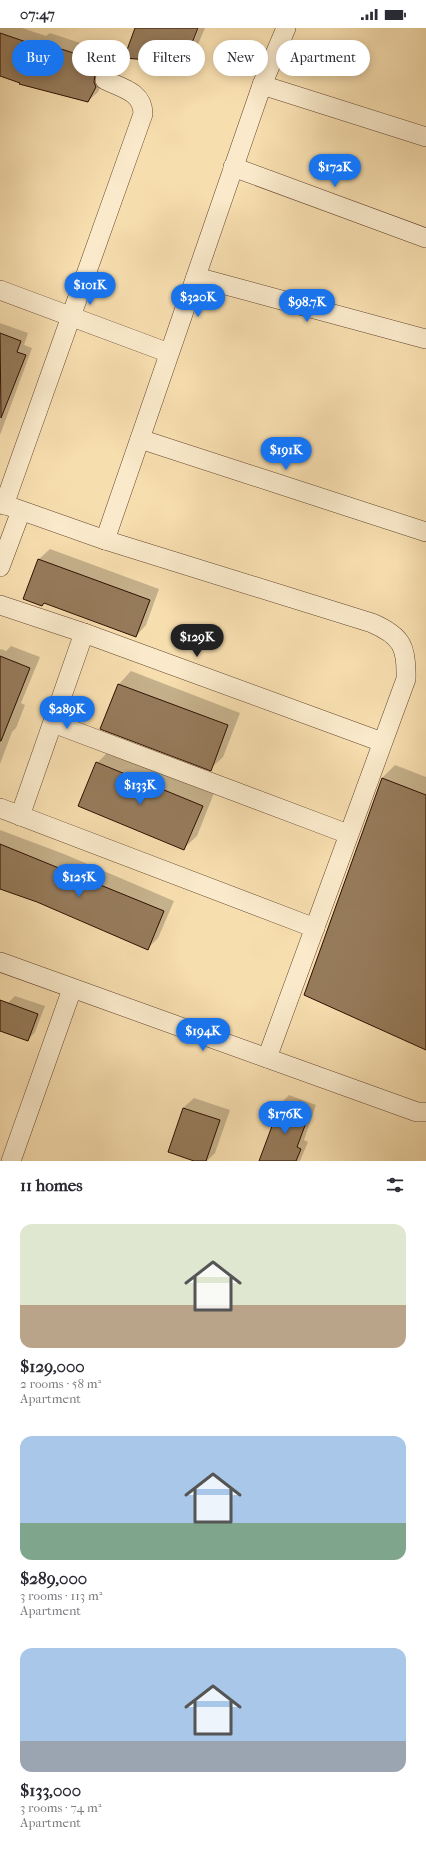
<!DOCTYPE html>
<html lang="en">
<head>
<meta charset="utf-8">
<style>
  body { margin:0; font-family:"IM FELL French Canon",serif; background:#f7f7f7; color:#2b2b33; height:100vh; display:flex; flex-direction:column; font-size:15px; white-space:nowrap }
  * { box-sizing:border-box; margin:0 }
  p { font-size:13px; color:#7c7c81 }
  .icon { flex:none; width:22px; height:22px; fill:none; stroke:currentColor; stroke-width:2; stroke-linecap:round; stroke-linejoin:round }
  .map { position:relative; height:1133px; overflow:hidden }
  .sheet { display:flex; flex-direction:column; background:#fff; flex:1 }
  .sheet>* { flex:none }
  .guide { position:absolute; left:12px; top:12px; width:402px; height:36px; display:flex; gap:8px }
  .price { position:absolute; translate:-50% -34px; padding:0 9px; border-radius:14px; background:#1a73e8; color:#fff; font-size:13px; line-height:26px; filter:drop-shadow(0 1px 2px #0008) }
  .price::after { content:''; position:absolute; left:50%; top:24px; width:12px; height:9px; margin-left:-6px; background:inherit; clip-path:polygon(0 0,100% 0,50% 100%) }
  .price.on { background:#222; color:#fff }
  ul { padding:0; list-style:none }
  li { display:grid; align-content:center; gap:8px; height:212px; padding:0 20px }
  li span { display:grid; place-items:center; height:124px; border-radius:12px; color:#555 }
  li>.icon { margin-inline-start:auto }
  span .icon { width:72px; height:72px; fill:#fffc; stroke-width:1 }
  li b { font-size:17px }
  h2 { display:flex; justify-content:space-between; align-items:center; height:48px; padding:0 20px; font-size:17px }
  .chip { padding:0 14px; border-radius:18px; background:#fff; box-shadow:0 2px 10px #0003; font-size:14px; line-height:36px }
  .chip.on { background:#1a73e8; color:#fff }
  .status { display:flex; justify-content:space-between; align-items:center; height:28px; padding:0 20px; background:#fff; direction:ltr }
  .status svg { height:11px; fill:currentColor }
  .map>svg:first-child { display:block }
</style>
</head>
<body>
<div class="status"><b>07:47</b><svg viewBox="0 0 49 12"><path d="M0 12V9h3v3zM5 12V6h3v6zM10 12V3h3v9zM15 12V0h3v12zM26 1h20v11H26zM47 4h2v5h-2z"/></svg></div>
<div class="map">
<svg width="426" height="1133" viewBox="0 0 426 1133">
  <rect width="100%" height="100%" fill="#f7deaf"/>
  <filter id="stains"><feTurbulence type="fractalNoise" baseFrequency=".005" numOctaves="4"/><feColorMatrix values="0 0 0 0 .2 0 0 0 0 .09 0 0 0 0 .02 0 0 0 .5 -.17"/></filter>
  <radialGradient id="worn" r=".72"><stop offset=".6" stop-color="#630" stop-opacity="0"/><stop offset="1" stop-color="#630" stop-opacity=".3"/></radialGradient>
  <g fill="#0003">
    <polygon points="0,0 22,0 46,8 50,5 117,27 104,41 105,48 98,64 88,73 0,47"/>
    <polygon points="136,0 197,0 188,22 190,22 199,0 205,0 196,21 184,34"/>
    <polygon points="0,295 28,305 24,317 32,320 0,407"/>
    <polygon points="50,521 159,561 146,597 136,608 45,574 25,571 39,531"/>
    <polygon points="11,618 40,629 21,675 25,677 16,700 12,704 0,736 0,622 1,621 6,623"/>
    <polygon points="131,643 240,685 223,729 210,741 102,700 119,656"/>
    <polygon points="110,722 214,765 197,808 184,820 97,735"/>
    <polygon points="395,737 426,749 426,1021 305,967 382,750"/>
    <polygon points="0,802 64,826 174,873 158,910 148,920 37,873 0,860"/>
    <polygon points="15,968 45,978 35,1004 28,1012 0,1002 0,996 8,975"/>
    <polygon points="289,1067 316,1077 304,1112 308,1114 300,1133 260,1133 282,1074"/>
    <polygon points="194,1070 230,1082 215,1125 207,1133 197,1133 183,1080"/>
  </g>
  <g fill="#967b5b" stroke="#2d0f00">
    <polygon points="135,0 198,0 184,35 124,30"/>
    <polygon points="0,5 38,18 39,14 108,36 105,41 99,43 95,47 94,54 96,59 88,74 19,56 20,55 0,48"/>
    <polygon points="0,305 21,313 17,324 26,327 1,390"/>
    <polygon points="38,531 150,572 136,609 44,575 42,578 23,571"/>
    <polygon points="0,628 30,640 1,713 0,713"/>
    <polygon points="118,656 228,697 211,743 100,701"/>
    <polygon points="96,734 203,778 184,822 78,778"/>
    <polygon points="382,750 426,767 426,1022 304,967"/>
    <polygon points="0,816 164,883 148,922 37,874 0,861"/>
    <polygon points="0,972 38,986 28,1013 0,1003"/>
    <polygon points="281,1074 310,1084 297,1119 301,1121 296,1133 259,1133"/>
    <polygon points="183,1080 220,1092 206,1133 194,1133 168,1124"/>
  </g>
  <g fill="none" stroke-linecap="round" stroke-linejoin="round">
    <defs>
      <g id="minor">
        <polyline points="262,57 426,109"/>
        <polyline points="233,139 426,210"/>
        <polyline points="196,249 426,311"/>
        <polyline points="0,262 169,325"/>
        <polyline points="140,411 426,504"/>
        <path d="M0 475 105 512 372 595C402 608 407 619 406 651L267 1030"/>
        <path d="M4 477 143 86C143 64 122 60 105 52"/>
        <polyline points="105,512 262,57 286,0"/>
        <polyline points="0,539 21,483"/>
        <polyline points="0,577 84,605 382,714"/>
        <polyline points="53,695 348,806"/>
        <polyline points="0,780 315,900"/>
        <polyline points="20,788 84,605"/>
        <polyline points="0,934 417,1084 426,1084"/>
        <polyline points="11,1133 72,961"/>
      </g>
    </defs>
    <use href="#minor" stroke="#60432c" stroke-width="20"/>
    <use href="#minor" stroke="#faeacb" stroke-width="19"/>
  </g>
  <rect width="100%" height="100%" filter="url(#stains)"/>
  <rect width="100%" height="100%" fill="url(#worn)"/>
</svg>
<b class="price" style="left:335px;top:160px">$172K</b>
<b class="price" style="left:90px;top:278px">$101K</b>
<b class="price" style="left:198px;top:290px">$320K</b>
<b class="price" style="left:307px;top:295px">$98.7K</b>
<b class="price" style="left:286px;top:443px">$191K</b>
<b class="price on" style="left:197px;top:630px">$129K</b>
<b class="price" style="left:67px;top:702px">$289K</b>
<b class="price" style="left:140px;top:778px">$133K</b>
<b class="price" style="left:79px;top:870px">$125K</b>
<b class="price" style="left:203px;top:1024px">$194K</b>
<b class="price" style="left:285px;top:1107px">$176K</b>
<div class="guide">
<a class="chip on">Buy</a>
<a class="chip">Rent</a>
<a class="chip">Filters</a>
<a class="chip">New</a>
<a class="chip">Apartment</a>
</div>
</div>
<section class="sheet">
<h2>11 homes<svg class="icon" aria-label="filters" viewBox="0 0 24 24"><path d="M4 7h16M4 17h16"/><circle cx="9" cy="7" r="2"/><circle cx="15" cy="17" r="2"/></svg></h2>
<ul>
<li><span style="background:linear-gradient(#dfe7d0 65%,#b9a48a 0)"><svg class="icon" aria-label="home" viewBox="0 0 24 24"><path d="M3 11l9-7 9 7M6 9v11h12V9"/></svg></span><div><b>$129,000</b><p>2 rooms · 58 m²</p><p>Apartment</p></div></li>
<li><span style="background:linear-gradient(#a9c7e8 70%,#7fa58c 0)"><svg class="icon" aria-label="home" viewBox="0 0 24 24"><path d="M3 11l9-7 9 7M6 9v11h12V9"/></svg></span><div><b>$289,000</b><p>3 rooms · 113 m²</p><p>Apartment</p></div></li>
<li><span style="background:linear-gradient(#a9c7e8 75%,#9aa5b1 0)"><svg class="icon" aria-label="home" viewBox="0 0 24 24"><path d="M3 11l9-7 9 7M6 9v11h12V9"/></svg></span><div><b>$133,000</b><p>3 rooms · 74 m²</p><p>Apartment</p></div></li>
</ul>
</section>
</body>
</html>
